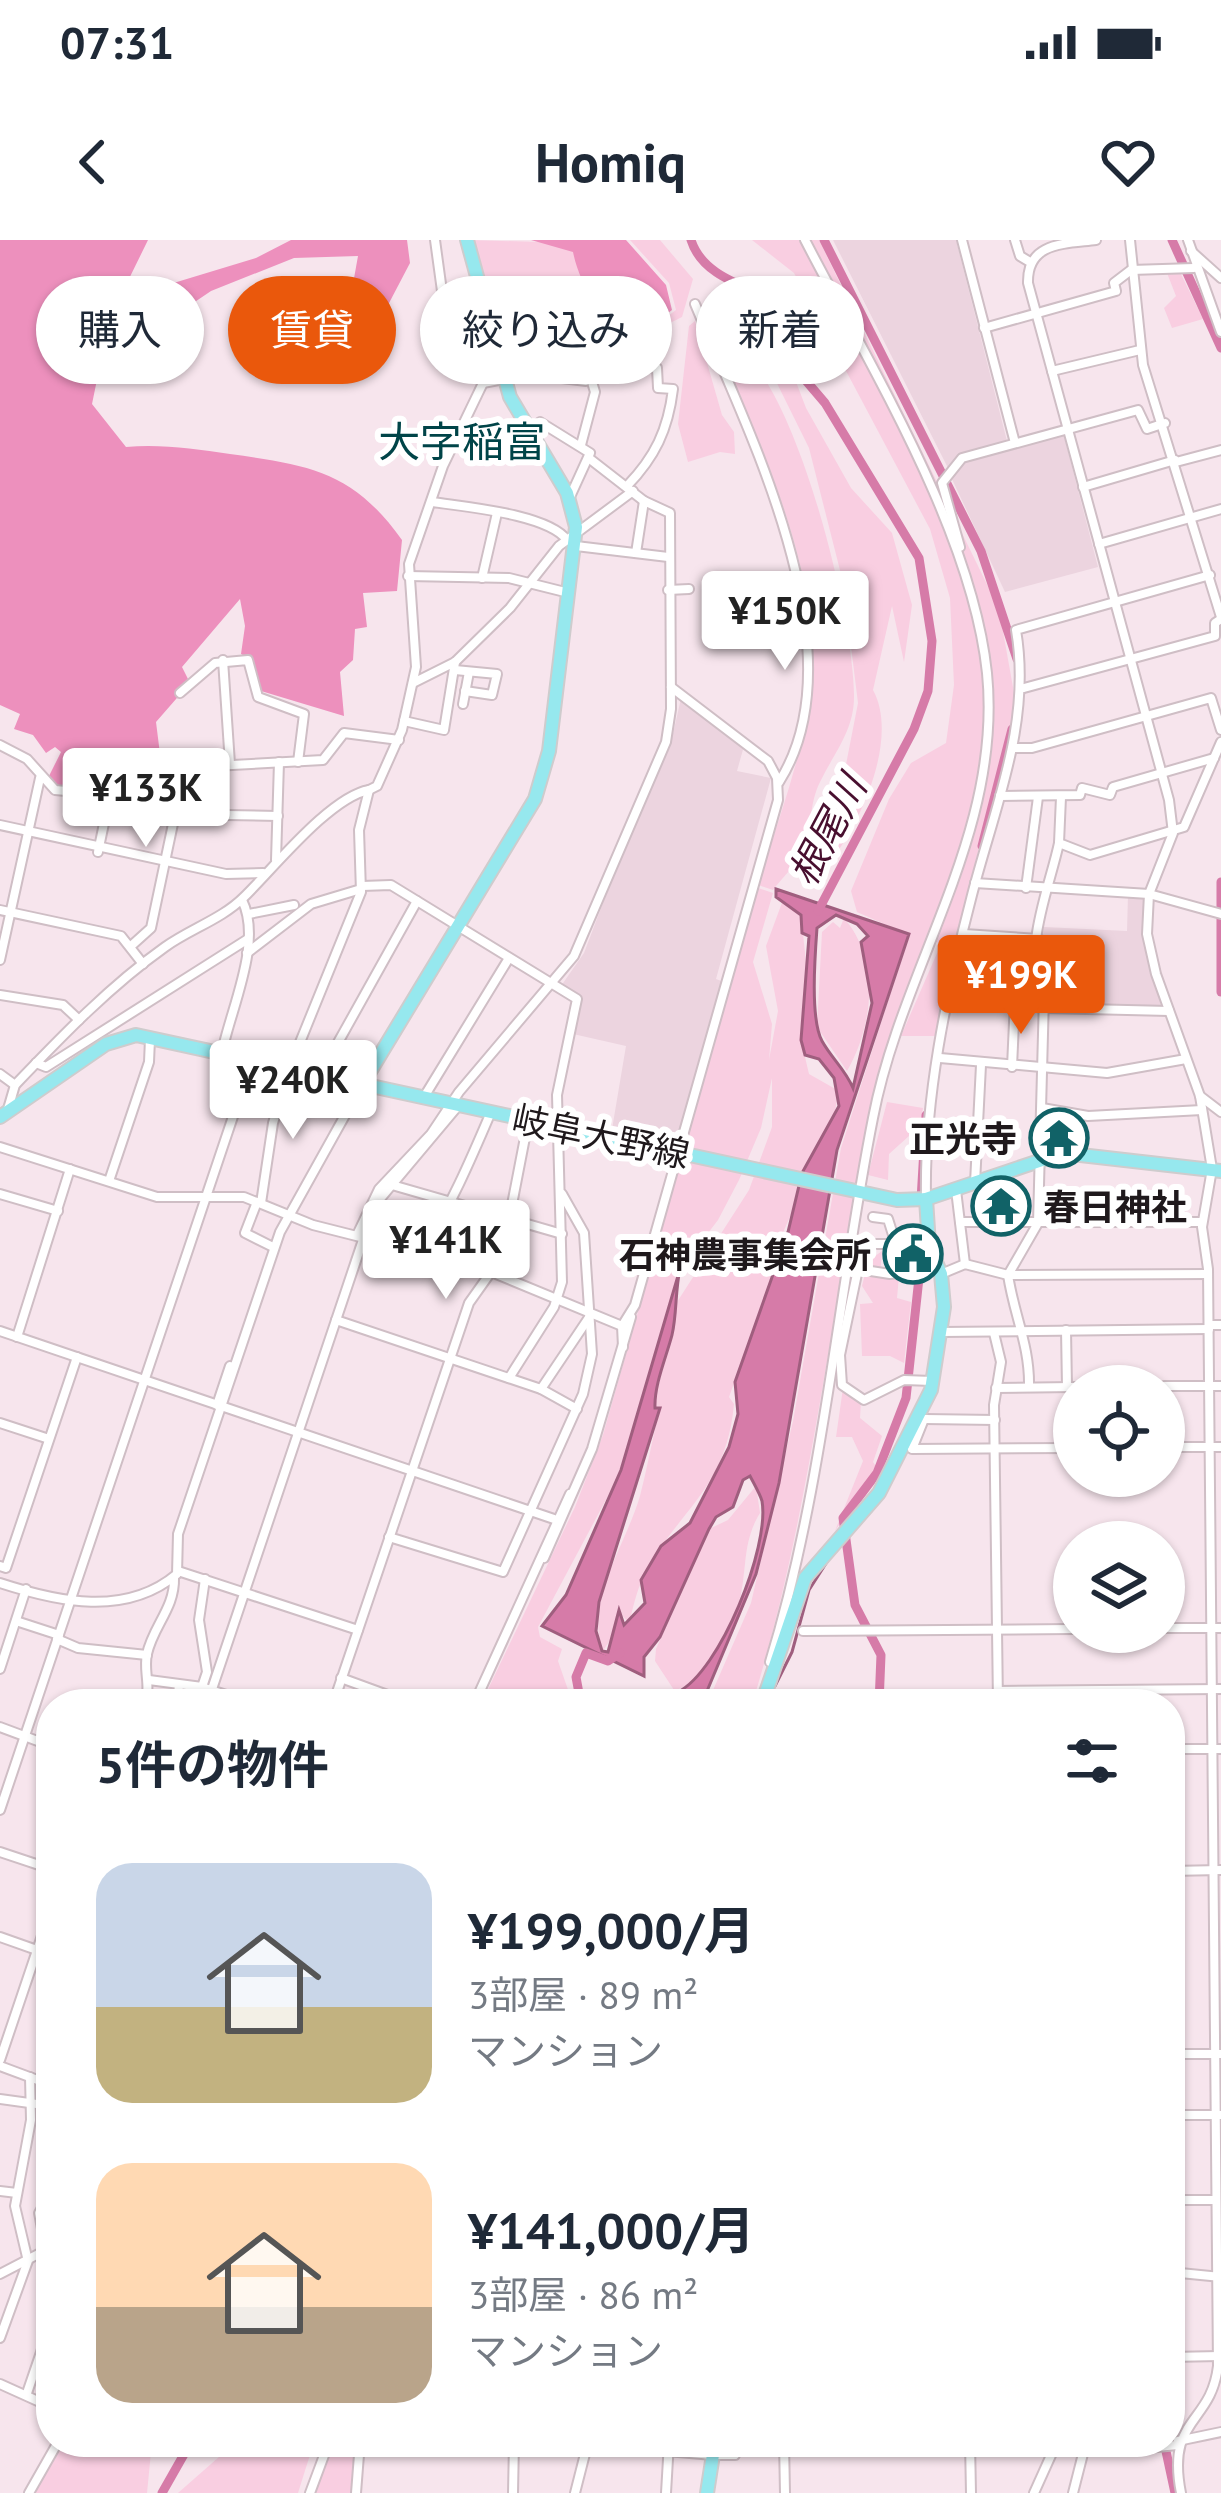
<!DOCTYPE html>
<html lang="ja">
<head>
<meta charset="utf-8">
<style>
  body { margin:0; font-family:"PT Sans","Noto Sans JP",sans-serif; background:#f2f2f3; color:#1f2937; height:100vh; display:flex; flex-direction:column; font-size:45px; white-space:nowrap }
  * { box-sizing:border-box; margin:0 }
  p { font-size:39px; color:#747a83 }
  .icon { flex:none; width:66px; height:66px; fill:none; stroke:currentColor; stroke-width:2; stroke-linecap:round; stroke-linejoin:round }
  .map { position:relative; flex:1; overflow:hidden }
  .side { position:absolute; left:36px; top:1449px; width:1149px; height:768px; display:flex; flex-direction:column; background:#fff; border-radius:48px; box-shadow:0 3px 9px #0004 }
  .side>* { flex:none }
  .banner { position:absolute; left:36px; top:36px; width:1149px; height:108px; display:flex; gap:24px }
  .fabs { position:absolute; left:1053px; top:1125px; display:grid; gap:24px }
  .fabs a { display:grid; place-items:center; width:132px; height:132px; border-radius:50%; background:#fff; box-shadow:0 3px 9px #0004; font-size:60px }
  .price { position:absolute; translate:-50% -102px; padding:0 27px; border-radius:12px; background:#fff; color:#222; font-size:39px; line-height:78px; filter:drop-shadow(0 3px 6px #0008) }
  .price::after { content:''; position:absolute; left:50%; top:72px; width:36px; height:27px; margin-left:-18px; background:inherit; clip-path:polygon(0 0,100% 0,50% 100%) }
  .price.selected { background:#ea580c; color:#fff }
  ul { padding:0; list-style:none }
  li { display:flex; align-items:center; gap:36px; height:300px; padding:0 60px }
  li span { display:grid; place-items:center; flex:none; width:336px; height:240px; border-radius:36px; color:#555 }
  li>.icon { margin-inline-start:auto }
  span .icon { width:144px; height:144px; fill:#fffc; stroke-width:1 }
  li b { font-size:51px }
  h2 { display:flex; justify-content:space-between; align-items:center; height:144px; padding:0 60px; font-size:51px }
  .chip { padding:0 42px; border-radius:54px; background:#fff; box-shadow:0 3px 9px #0004; font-size:42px; line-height:108px }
  .chip.selected { background:#ea580c; color:#fff }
  .status { display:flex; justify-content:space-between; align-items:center; height:84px; padding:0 60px; background:#fff; direction:ltr }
  .status svg { height:33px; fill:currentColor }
  header { display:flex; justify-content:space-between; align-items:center; height:156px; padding:0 60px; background:#fff; font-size:54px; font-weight:800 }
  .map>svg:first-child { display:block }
</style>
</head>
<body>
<div class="status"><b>07:31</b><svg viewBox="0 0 49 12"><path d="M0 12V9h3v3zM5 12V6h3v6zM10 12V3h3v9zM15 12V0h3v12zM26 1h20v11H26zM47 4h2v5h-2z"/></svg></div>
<header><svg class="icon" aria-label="back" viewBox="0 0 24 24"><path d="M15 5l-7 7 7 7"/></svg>Homiq<svg class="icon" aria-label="heart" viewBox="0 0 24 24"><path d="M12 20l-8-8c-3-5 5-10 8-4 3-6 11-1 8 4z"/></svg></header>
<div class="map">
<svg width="1221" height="2253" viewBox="0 0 1221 2253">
  <rect width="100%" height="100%" fill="#f7e5ed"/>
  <g fill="#ecd4df">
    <polygon points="833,0 956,0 1007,201 956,218 948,228"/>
    <polygon points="1063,192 1098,327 1005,352 950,235 964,221"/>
    <polygon points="682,454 744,506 737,531 771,538 716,739 724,742 675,906 611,895 626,806 573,794 581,762 561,746 584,713 628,597 670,507"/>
    <polygon points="1128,655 1144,655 1143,696 1162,769 1047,765 1038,736 1044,687 1127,691"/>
  </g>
  <g fill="#f9cee1">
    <path d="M470 0 573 3 592 46 583 64C618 83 642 98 676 70L669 43 630 0H660L693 39 682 77C663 87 619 109 599 97 588 90 580 81 569 76L522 110 514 137 508 138Z"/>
    <path d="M752 0H819L999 369 1016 464 953 709 939 796H901L941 704 931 699C833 944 831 1213 752 1464H707L751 1363 793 1181 841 908 909 695 857 672 851 651 889 559 911 523 946 503 954 445 950 358 930 289 794 33Z"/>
    <polygon points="1180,32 1203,79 1172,88 1164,68 1176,56 1167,33"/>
    <path d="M766 63 806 168 851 248 892 293 912 365 904 422 892 366 873 450C900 499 859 588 826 627L858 463 843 342 809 208 757 103 770 88 762 70Z"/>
    <polygon points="695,81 722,175 734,192 735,214 720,212 688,222 678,184 689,86"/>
    <path d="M728 100C795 132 855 383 854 457 854 491 834 513 820 542 809 563 812 591 801 613 795 626 782 638 773 650L758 645C777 583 801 521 810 457 825 336 762 212 717 103Z"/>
    <path d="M758 648 773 653 753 722 772 784 769 820 778 771 766 706 783 660 801 675 807 732 801 800 809 834 839 851 834 876 778 1004 767 1052 729 1157 734 1164C726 1252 677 1269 643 1338 636 1352 633 1369 629 1383L618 1371 613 1396 602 1412C586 1357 625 1307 640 1256 647 1229 652 1200 659 1172L654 1163 673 1089 670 1073 749 950 772 887V838L761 888 739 940 718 980 682 1027 617 1239 538 1387 540 1397 562 1409 558 1421 573 1464H481L575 1267 603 1195Z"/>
    <path d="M844 678C881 721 873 786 847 831L817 787 822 692 833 682 840 688Z"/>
    <polygon points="887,862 923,868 920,886 889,914 888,940 868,935"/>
    <polygon points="882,1011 880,1034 899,1036 897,1058 911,1062 904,1123 890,1116 862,1116 860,1064 873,1063 862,1046 866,1030 861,1027 864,1015 874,1017"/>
    <polygon points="843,1148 861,1161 860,1178 882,1196 873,1222 877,1228 835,1291 863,1221 852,1197 836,1197"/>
    <path d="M756 1246 760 1273C743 1301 747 1324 741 1354 736 1378 700 1449 674 1450L655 1421 656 1409 709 1289 728 1280Z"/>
    <polygon points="63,2202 152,2202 147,2253 34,2253"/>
    <polygon points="236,2202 314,2202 298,2253 178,2253"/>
    <polygon points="358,2202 354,2253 315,2253 335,2203"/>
  </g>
  <g fill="#ed90bd">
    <path d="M0 0H148L123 51 134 55 256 18 291 0H407L410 23 388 65 351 55 358 16 294 18 211 51 177 74 126 79 94 95 100 125 92 164 126 207C162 204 195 209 230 214 309 225 353 231 402 300L397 351 363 353 367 387 355 389 353 420 340 432 344 476 261 451 253 420 241 414 245 386 240 359 182 427 190 443 156 482 160 514 155 529 123 546 121 526 90 513 63 549 48 538 61 512 55 507 46 513 33 495 14 489 20 474 0 465Z"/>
    <path d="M531 0H626L666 45 672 70C623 108 583 61 573 12Z"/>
  </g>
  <path fill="#d67ba8" stroke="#9f5e7e" stroke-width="3" fill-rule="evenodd" d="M776 649 909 694 837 910 779 1243 756 1334 702 1463 678 1452C720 1431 770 1307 762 1261 760 1254 753 1242 750 1236L743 1240 733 1267 716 1277 709 1289 660 1397 644 1417V1436L542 1386 566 1355 621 1230 680 1029C675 1051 677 1074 672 1095 666 1118 654 1145 655 1168H660L599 1362 596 1391 602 1411 608 1412 619 1370 624 1385 645 1363 641 1340 661 1306 690 1283 729 1207 738 1174 735 1142 788 992 802 933 839 866 834 838 819 819 805 815 801 800 809 696 802 693 801 675 776 657ZM836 675 857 684 868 696 861 702 872 763 853 848C845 829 832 819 822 801 810 779 815 715 817 688Z"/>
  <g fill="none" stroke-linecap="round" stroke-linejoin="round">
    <polyline stroke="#9f5e7e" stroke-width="3" points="775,1446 792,1412 809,1350 832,1314"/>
    <g stroke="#d67ba8" stroke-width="9">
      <path d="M691 0C702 35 742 45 774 60L802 136 825 163 919 318 932 401 928 451 914 489 818 671"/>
      <polyline points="824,0 981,311 1017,419"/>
      <polyline points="1172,0 1221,108"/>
      <polyline points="982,606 1012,489"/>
      <polyline points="1221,642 1221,752"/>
      <polyline points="921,960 926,875"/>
      <polyline points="581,1464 576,1437 586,1413 608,1421 620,1413"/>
      <polyline points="879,1464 881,1415 855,1365 843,1278 877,1233 906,1158 923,1001"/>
      <polyline points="1164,2202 1175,2253"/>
      <polyline points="162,2253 191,2202"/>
    </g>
    <defs>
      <g id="minor">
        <polyline points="962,0 1015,203"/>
        <polyline points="1015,0 1020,16 1030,22"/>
        <path d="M1096 0C1064 4 1027 2 1028 43L1169 560 1173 593 1149 654 1147 694 1156 734 1200 856 1212 929 1202 987 1208 1029 1218 2126C1211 2185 1166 2177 1181 2253"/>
        <polyline points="1130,0 1143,125 1221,377"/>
        <polyline points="1188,0 1221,92"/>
        <polyline points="1191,11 1221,38"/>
        <path d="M695 64C747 189 862 412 779 542"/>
        <polyline points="984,88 1116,51 1114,43 1131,30 1194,28"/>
        <polyline points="1052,131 1140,110"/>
        <polyline points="515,137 524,113 568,80 592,85 589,132 595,152 581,205"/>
        <path d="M483 143 530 134 586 141 611 123 657 128 658 148 673 149C668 190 655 217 627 246"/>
        <polyline points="540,182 590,213 569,259"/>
        <polyline points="1176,222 1221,210"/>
        <polyline points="1083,247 1175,220"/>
        <path d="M433 262C465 267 548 274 567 300"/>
        <polyline points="1099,304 1221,269"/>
        <polyline points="576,306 668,317"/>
        <polyline points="960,307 942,243 962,218 1138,170 1147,189 1165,183"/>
        <polyline points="636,313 644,261"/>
        <polyline points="408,336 509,338 569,353"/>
        <polyline points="482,338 497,273"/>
        <polyline points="668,350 689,349"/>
        <polyline points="223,420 230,524"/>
        <polyline points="455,430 497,434 492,455 465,451"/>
        <polyline points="413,443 455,422 510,368 559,306 633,251"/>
        <polyline points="1024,448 1215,396 1215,383 1221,379"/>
        <polyline points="180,453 215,423 248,420 258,457 304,474 298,522"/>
        <polyline points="463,464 469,432"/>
        <polyline points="404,481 444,490 455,422"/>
        <polyline points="0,505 27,519 55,550 110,555 158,529 323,520 344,493 399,500"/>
        <polyline points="1013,508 1032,508 1211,458 1221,490"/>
        <polyline points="1000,556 1080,555 1082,548 1110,555 1113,547 1214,518"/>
        <polyline points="1061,557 1059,603 1090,615 1184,587 1221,502"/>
        <polyline points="107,573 278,576"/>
        <polyline points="0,585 226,634 263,633"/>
        <polyline points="98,612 110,555"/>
        <polyline points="276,620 279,522"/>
        <polyline points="975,643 1149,654 1221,674"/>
        <polyline points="362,646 391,645 577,759 557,855 562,1042 554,1067 509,1138"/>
        <polyline points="1026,648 1038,557"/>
        <polyline points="0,670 121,696 143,724"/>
        <polyline points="249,674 294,665"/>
        <polyline points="964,694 1039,699"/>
        <polyline points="131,706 151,688 185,527"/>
        <polyline points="247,713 311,664 361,649"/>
        <polyline points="0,720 40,538"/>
        <polyline points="0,755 63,765 79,780"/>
        <polyline points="952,755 1044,768 1169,771"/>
        <path d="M222 812C231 768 263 702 242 660"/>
        <polyline points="940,818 1107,833 1186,819"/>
        <polyline points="36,823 46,827 248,699"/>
        <polyline points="1012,827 1015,760"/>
        <polyline points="321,833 417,661"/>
        <polyline points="0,834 15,845"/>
        <polyline points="1200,856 1221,872"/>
        <polyline points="424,857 509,718"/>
        <polyline points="1042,868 1088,876 1202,870"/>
        <path d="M8 869 15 845C62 796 110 746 165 707 190 689 222 679 244 657 273 629 330 557 369 550"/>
        <polyline points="0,907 157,957 244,957 313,985 479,1027 622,1086"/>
        <polyline points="109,941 149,822 150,799"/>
        <polyline points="975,943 981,825"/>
        <polyline points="392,945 562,994"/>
        <polyline points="956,950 965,1024"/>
        <polyline points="0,954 58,971"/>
        <path d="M926 959C924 860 946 755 971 659 994 568 1032 484 1016 390L1210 335"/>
        <polyline points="257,962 245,993 273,1007"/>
        <polyline points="261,963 273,883 290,827 361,652 359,590 369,550 377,546 402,490 416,427 409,324 443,226 483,143 482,119 445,73 435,0"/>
        <polyline points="873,977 888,979 894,998"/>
        <polyline points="509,980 528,882"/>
        <polyline points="960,982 1202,982"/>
        <polyline points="357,995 379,949 431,894 459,852 574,716 666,502 671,469 670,273 644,261 590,219"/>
        <path d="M422 1011C449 970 471 919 491 872"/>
        <polyline points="858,1029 866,1004 887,1004 927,989"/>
        <polyline points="941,1034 965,1024 1008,1035 1208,1034"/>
        <polyline points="336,1080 541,1149 577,1169"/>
        <polyline points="1209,1085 1221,1085"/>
        <polyline points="1066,1090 1067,1147"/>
        <polyline points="0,1091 554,1279"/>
        <polyline points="942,1092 1209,1089"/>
        <polyline points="994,1093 1001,1122 994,1165 998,1464"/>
        <polyline points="17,1097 70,929"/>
        <polyline points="623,1107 622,1086 635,1065 778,560 777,538 768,521 671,447"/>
        <polyline points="932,1141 904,1140 864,1160 842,1145 840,1115 858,1029 890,1034 940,1028"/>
        <polyline points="1164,1146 1221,1146"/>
        <path d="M1029 1147C1030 1106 1014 1075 1008 1035L1038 983 1044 756C1021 711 1049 650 1059 603"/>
        <polyline points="996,1148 1074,1147"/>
        <polyline points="541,1149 590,1076"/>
        <polyline points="217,1165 230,1126"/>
        <polyline points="924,1179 912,1209 1074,1208"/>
        <polyline points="925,1179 995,1180"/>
        <polyline points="0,1183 49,1199"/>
        <polyline points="1164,1207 1221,1207"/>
        <polyline points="389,1297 503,1332 583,1154 592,1114 584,993 562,954"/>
        <polyline points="544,1318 592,1209 631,1077"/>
        <polyline points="0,1326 6,1328 77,1117"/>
        <polyline points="178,1331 358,1390"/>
        <path d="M0 1343C58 1362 126 1377 177 1334L178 1294 280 992 363 843"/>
        <polyline points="16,1381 59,1395"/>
        <polyline points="1164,1388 1221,1388"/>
        <polyline points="803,1391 1074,1389"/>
        <polyline points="57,1399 78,1408 147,1415"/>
        <path d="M770 1422C824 1245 837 1059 873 878 902 726 1003 594 987 433 972 291 871 128 805 0"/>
        <polyline points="0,1429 26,1349"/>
        <polyline points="341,1438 412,1464"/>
        <polyline points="149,1440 202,1447 253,1464"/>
        <polyline points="202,1447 207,1432 199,1380 205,1339"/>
        <polyline points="998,1451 1221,1449"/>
        <path d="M144 1464C152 1446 143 1432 147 1414 153 1386 175 1368 174 1338"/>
        <polyline points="177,1464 179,1445"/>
        <polyline points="207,1464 370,979 380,959 458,866"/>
        <polyline points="333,1464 469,1063 491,1032"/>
        <polyline points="474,1464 570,1254"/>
        <polyline points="0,1487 51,1506"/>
        <polyline points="1170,1509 1221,1509"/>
        <polyline points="0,1570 252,820"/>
        <polyline points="0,1612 51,1629"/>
        <polyline points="1170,1631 1221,1630"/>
        <polyline points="0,1697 51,1715"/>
        <polyline points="1170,1814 1221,1814"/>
        <polyline points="0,1820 51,1669"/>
        <polyline points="0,1826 51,1845"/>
        <polyline points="0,1859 51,1866"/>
        <polyline points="1170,1875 1221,1875"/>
        <polyline points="0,1951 17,1953"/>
        <polyline points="1170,1960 1216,1960"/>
        <polyline points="46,2010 39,1973 51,1953"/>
        <polyline points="27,2017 15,1966 31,1880 30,1837"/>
        <polyline points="1170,2032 1221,2037"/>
        <polyline points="0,2034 46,2010"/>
        <polyline points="0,2098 29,2018"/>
        <polyline points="1170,2117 1220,2116"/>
        <polyline points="0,2144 51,2167"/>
        <polyline points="27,2153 51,2083"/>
        <polyline points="49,2191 46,2181 51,2173"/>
        <polyline points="1178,2201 1221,2192"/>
        <polyline points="562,2202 713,2215 735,2215 739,2202"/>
        <polyline points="784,2202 785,2253"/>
        <polyline points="970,2202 971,2253"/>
        <polyline points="1040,2202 1053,2210"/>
        <polyline points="1096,2202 1118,2211 1177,2205"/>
        <polyline points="29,2253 58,2202"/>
        <polyline points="310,2253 329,2202"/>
        <polyline points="356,2253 360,2202"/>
        <polyline points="513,2253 514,2202"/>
        <polyline points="575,2253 587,2206"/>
        <polyline points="666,2253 669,2202"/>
        <polyline points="1034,2253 1057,2202"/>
        <polyline points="1073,2253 1086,2202"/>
      </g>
      <g id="major">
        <polyline points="363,843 535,559 549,511 576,287 567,253 510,157 467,0"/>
        <polyline points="0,877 106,804 136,795 897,960 926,959 1063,913 1221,931"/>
        <polyline points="762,1464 805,1338 879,1253 931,1150 944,1067 941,1034 929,1005 926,959"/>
        <polyline points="707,2253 715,2202"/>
      </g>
    </defs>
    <use href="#minor" stroke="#cfbec5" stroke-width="12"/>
    <use href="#major" stroke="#cecccd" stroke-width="16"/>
    <use href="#minor" stroke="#fff" stroke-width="8"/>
    <use href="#major" stroke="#96e8ee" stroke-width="12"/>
  </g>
  <defs>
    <symbol id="temple-ring" viewBox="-11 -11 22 22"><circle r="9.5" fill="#fff" stroke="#116267" stroke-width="1.5"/><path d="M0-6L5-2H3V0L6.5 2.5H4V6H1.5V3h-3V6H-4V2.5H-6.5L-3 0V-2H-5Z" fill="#116267"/></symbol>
    <symbol id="civic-ring" viewBox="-11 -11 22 22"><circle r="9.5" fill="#fff" stroke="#116267" stroke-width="1.5"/><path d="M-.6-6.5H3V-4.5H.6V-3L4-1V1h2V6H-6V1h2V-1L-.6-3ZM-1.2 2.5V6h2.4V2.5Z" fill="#116267"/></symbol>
  </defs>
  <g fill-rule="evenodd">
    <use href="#temple-ring" x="1026" y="865" width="66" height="66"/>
    <use href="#temple-ring" x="968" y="933" width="66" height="66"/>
    <use href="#civic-ring" x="880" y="981" width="66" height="66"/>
  </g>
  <g text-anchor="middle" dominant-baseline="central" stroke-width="12" stroke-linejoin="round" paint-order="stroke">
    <g font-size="36" fill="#1f191c" stroke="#fff">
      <text transform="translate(601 896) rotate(12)">岐阜大野線</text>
    </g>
    <g font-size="36" font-weight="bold" fill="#1f191c" stroke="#fff" text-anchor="end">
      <text x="1017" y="898">正光寺</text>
      <text x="1043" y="966" text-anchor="start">春日神社</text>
      <text x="871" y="1014">石神農事集会所</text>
    </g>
    <g font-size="39" font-style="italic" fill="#480f2f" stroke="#fff">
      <text transform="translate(827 590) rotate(-62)">根尾川</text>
    </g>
    <g font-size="42" fill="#004448" stroke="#fff">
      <text x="462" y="201">大字稲富</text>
    </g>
  </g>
</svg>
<div class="fabs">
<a><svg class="icon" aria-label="locate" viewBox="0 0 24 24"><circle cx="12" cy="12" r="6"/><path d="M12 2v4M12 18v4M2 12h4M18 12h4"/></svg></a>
<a><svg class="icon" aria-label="layers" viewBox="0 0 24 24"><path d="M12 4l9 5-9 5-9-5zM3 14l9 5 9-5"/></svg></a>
</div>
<b class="price" style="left:785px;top:433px">¥150K</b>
<b class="price" style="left:146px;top:610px">¥133K</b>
<b class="price selected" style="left:1021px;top:797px">¥199K</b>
<b class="price" style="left:293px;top:902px">¥240K</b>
<b class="price" style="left:446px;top:1062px">¥141K</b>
<div class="banner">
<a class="chip">購入</a>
<a class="chip selected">賃貸</a>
<a class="chip">絞り込み</a>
<a class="chip">新着</a>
</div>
<section class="side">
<h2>5件の物件<svg class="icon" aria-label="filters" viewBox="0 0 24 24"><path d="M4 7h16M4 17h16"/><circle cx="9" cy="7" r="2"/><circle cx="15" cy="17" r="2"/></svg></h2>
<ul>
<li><span style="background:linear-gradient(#c9d6e8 60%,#c2b280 0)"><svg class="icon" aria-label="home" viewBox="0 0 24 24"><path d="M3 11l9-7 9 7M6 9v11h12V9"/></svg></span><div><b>¥199,000/月</b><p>3部屋 · 89 m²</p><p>マンション</p></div></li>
<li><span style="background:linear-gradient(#ffd9b3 60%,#b9a48a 0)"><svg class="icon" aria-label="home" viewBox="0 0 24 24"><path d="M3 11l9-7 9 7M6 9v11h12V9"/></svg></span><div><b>¥141,000/月</b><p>3部屋 · 86 m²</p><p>マンション</p></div></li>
</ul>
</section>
</div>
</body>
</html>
